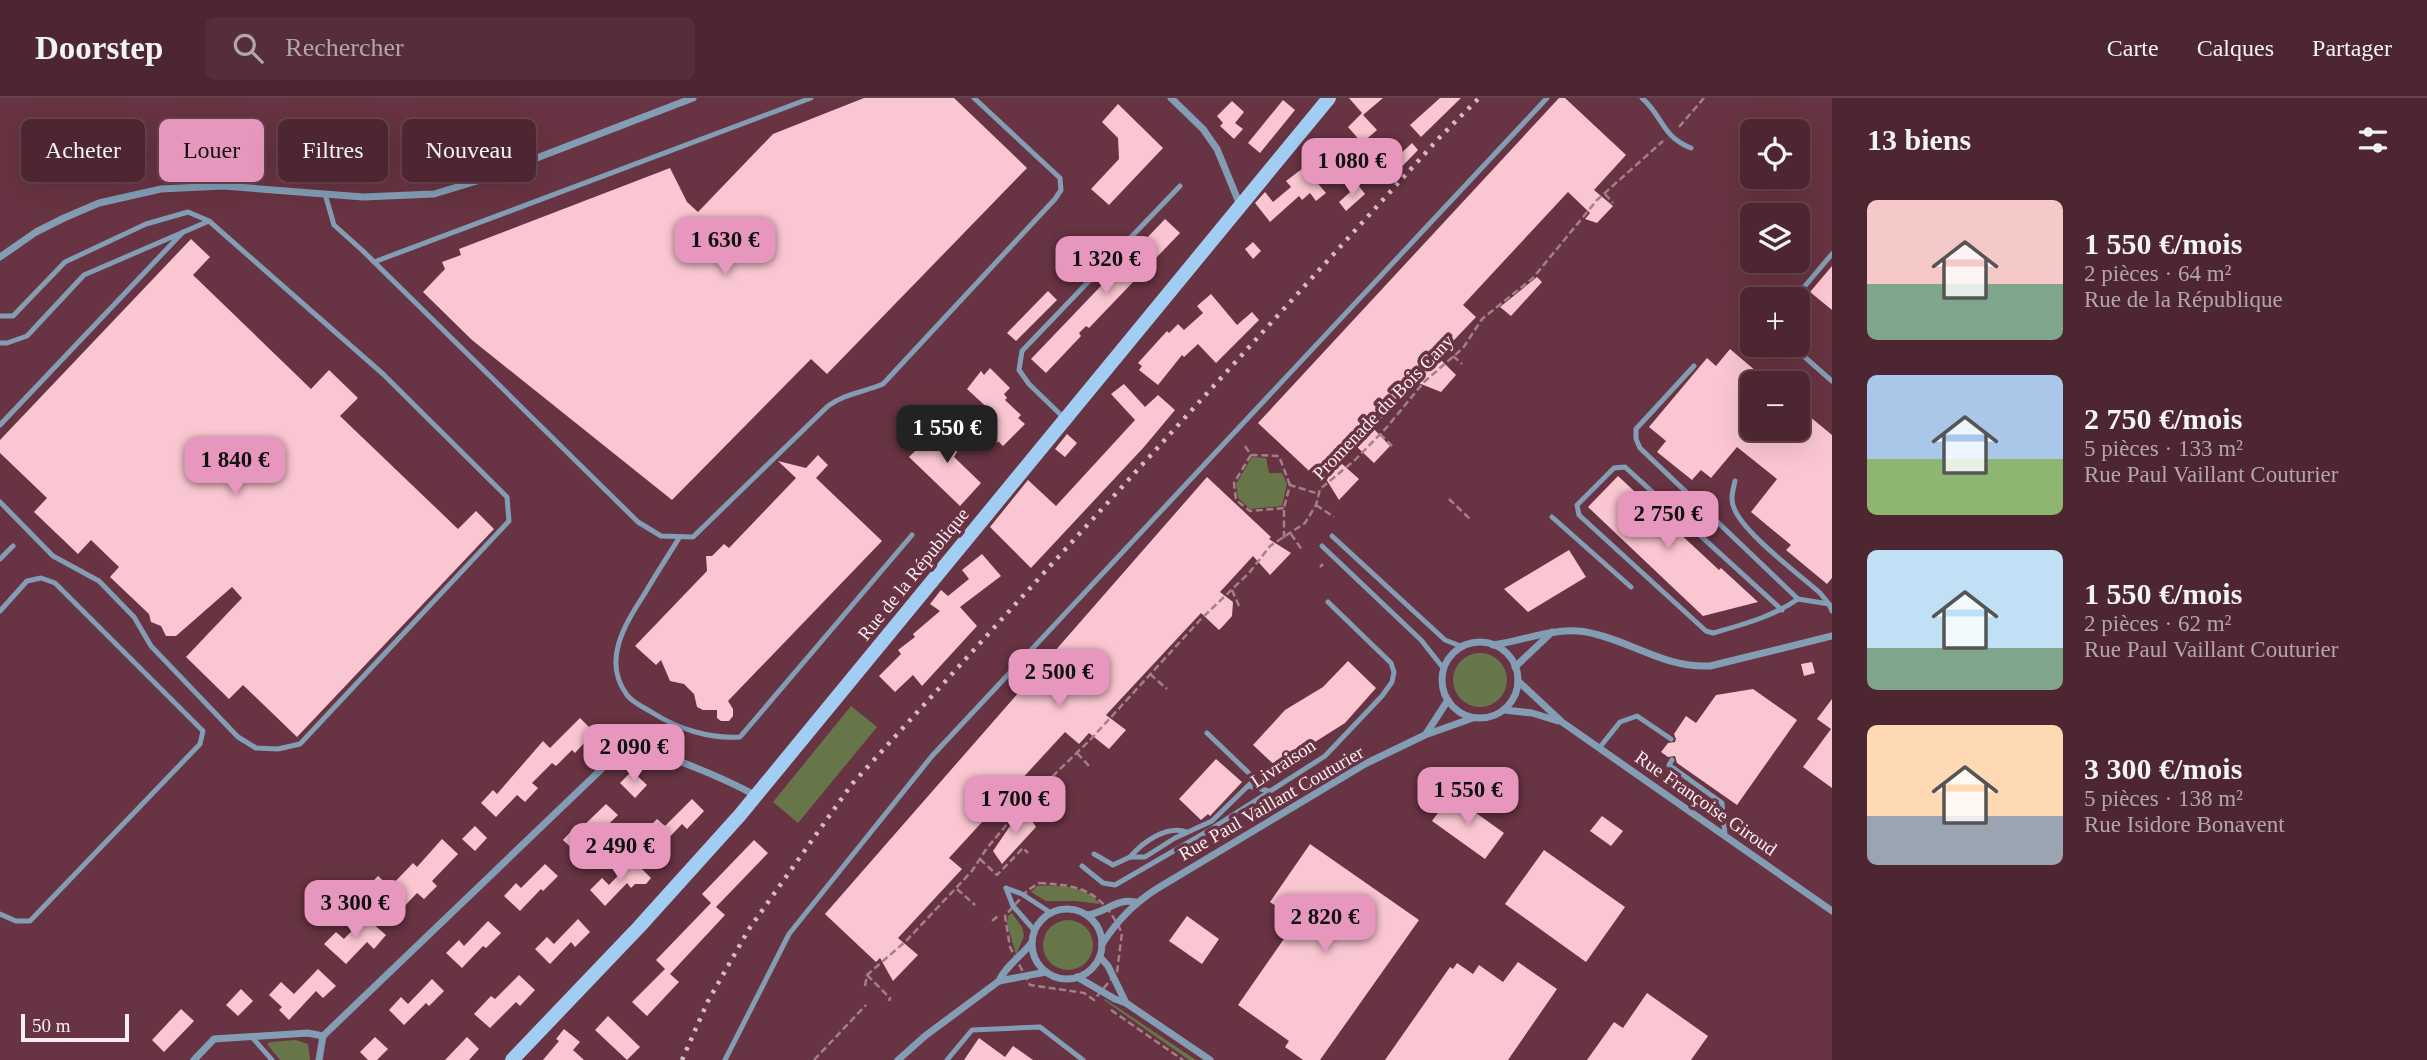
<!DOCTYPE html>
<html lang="fr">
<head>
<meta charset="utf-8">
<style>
  body { margin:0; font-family:"Times New Roman",serif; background:#552e3a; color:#f1f3f6; height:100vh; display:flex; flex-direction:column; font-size:26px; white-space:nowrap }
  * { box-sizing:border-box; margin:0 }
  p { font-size:23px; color:#b3a5ac }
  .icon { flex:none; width:38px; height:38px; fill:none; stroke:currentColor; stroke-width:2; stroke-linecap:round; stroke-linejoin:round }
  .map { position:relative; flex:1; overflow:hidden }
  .sheet { display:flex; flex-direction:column; background:#4e2632; width:595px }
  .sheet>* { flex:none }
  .hud { position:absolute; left:21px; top:21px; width:665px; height:63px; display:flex; gap:14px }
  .fabs { position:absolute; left:1740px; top:21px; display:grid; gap:14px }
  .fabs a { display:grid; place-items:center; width:70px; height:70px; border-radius:10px; background:#4e2632; box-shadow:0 7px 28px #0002,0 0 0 2px #65434d; font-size:35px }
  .scale { position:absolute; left:21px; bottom:18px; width:108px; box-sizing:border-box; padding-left:7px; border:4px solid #fbedf0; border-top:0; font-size:19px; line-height:24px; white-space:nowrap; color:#fbedf0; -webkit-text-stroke:5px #683342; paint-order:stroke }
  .price { position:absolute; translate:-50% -60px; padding:0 16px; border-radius:14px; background:#e797bd; color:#111; font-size:23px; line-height:46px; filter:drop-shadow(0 2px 4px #0008) }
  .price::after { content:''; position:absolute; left:50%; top:42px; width:21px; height:16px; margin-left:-10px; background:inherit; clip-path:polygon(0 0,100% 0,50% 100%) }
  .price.on { background:#222; color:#fff }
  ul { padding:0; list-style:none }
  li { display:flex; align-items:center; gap:21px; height:175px; padding:0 35px }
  li span { display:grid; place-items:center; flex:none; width:196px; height:140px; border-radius:10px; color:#555 }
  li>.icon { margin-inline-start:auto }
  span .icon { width:84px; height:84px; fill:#fffc; stroke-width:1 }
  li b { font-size:30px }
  h2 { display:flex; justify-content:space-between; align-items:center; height:84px; padding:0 35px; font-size:30px }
  .pill { padding:0 24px; border-radius:10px; background:#4e2632; box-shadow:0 7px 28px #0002,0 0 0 2px #65434d; font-size:24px; line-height:63px }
  .pill.on { background:#e797bd; color:#111 }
  header { display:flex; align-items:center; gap:42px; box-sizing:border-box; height:98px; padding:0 35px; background:#4e2632; border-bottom:2px solid #65434d }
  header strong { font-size:33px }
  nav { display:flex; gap:38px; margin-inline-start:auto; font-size:24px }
  .search { width:490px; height:63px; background:#552e3a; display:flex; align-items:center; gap:18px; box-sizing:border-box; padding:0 24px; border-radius:10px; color:#b3a5ac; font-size:26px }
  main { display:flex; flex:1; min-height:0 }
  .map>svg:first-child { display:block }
</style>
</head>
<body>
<header>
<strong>Doorstep</strong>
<div class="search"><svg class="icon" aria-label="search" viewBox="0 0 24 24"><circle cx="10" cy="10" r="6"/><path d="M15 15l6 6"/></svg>Rechercher</div>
<nav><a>Carte</a><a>Calques</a><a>Partager</a></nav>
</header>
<main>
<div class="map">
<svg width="1832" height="962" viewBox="0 0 1832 962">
  <rect width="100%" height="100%" fill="#683342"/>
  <g fill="#667648">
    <polygon points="1252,359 1266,360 1269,375 1282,375 1287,386 1282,408 1250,411 1238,400 1236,386"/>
    <circle cx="1480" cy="582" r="27"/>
    <polygon points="851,608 877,629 798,725 773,704"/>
    <path d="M1037 788C1057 786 1088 788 1100 806L1075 803H1046L1031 794Z"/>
    <polygon points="1012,815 1022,829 1024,838 1016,857 1007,825 1008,818"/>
    <circle cx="1068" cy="847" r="25"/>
    <polygon points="1105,901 1196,962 1189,962 1104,902"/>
    <polygon points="296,942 308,946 310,962 280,962 267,946 270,944"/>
  </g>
  <g fill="#fac6d1">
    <polygon points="864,0 954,0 1027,70 827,276 811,261 672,402 472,242 423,194 445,171 442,164 461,157 459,151 670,70 687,104 698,114 773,36"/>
    <polygon points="1349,0 1383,0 1363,17 1377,32 1362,45 1348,29 1362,15"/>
    <polygon points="1440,0 1461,0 1421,39 1410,27"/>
    <polygon points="1559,0 1565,0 1626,57 1594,92 1613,108 1597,125 1585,121 1590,115 1568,94 1463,207 1476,219 1438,259 1456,277 1441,294 1416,284 1373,330 1390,348 1374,365 1356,348 1341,365 1359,381 1339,402 1326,381 1322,385 1258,325"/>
    <polygon points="1283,2 1295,12 1260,55 1248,45"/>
    <polygon points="1232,3 1244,14 1235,25 1243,31 1234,41 1220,28 1223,25 1217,18"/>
    <polygon points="1118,6 1163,50 1109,107 1091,91 1119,61 1118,40 1102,24"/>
    <polygon points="1412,45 1418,52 1388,83 1380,75"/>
    <polygon points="1315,61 1324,72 1314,81 1326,95 1316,103 1310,95 1302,102 1299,98 1270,124 1255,105 1265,94 1273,104 1291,89 1286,83"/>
    <polygon points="1358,87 1365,96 1346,113 1339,104"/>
    <polygon points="1165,121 1180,135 1089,230 1086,228 1079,235 1081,238 1046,275 1031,261"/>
    <polygon points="191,141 210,159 193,177 311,291 329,272 358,300 340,318 458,431 476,413 494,431 297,639 243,587 229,601 186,559 242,500 232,489 176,538 166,538 161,528 151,524 149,516 110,479 119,469 91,442 78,456 34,414 47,400 0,355 0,342"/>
    <polygon points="1253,144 1261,153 1253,161 1245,151"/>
    <polygon points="1832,168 1832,212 1810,194"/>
    <polygon points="1537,179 1542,184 1511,218 1500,209"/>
    <polygon points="1048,193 1057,202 1016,243 1007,235"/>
    <polygon points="1211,196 1237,227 1252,214 1259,222 1216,265 1198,246 1184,259 1182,257 1158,287 1139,272 1142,268 1138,265 1167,233 1169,235 1178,226 1184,232 1203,215 1197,208"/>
    <polygon points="1730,251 1770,285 1752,285 1752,331 1797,331 1797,308 1832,337 1832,480 1827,486 1786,452 1791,447 1751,414 1777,381 1737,349 1711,380 1701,372 1692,382 1657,354 1666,343 1649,329 1707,260 1716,268"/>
    <polygon points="990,270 1010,290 1004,296 1007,300 1005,302 1021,317 1018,320 1025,326 1003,348 998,343 997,345 980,329 993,315 967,291 981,273 984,277"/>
    <polygon points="1124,286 1145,309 1158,297 1175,312 1144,349 1031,470 990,429 1028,382 1056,408 1135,322 1111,296"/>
    <polygon points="954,327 967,333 967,342 962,345 954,359 981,385 960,408 909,359 931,337 943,348"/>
    <polygon points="1067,336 1077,345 1065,359 1055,351"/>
    <polygon points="818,357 828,367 816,380 882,443 728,603 733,611 733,618 729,623 721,623 717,620 717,612 703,612 697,609 694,596 684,586 670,583 661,562 656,567 635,548 707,473 706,458 712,458 724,446 729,450 796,380 778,363 806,370"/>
    <polygon points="1618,378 1719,472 1721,470 1758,504 1703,518 1588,409"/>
    <polygon points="1207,379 1271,439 1269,441 1291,455 1270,477 1253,458 1220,494 1233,504 1232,518 1224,527 1219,532 1201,515 1106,617 1126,632 1109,651 1089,635 1079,646 1065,634 949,760 962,771 898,840 918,857 893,883 880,860 876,864 825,816"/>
    <polygon points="1569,452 1586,479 1528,514 1504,491"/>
    <polygon points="982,456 1001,478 960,509 977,528 922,588 913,577 895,594 879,578 901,556 898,552 915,539 913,536 940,513 930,506 941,492 948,498 969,481 962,472"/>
    <polygon points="1348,563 1376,590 1345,625 1307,649 1282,674 1253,647 1285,612 1323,589"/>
    <polygon points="1812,564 1815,575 1804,578 1801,566"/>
    <polygon points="1753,591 1797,622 1737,707 1677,665 1675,658 1668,659 1661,654 1668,645 1675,644 1676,641 1674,636 1686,618 1696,625 1716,597"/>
    <polygon points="1832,601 1832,690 1803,669 1831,631 1817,621"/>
    <polygon points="580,620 594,634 575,655 572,652 556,668 552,665 532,685 538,690 525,704 517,697 496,719 481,705 493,692 497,696 543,643 550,650"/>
    <polygon points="1216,661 1242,684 1210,718 1208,716 1201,722 1179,701"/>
    <polygon points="632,673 647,687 635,700 620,685"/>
    <polygon points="1451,697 1504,735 1485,761 1432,723"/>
    <polygon points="692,701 704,713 687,731 682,726 661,748 645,733 657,721 665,728"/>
    <polygon points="606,706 618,717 578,756 563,742 575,729 578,733"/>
    <polygon points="1023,709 1036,729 1002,766 993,753"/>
    <polygon points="1602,718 1623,733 1611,748 1590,733"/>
    <polygon points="475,728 487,740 475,753 462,741"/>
    <polygon points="442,741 458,756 432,783 437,788 424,801 417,795 396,817 367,789 378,778 390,789 413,765 417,769"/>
    <polygon points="754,742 768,755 716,809 725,817 670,876 679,884 647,918 632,904 665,871 668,874 656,862 711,805 702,796"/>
    <polygon points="1310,746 1419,822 1320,962 1303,962 1285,949 1289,943 1238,907 1297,822 1270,804"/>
    <polygon points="1544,752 1625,809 1586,864 1505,806"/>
    <polygon points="633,762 651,780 646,786 635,786 631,790 627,785 605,808 590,792 602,780 609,787"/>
    <polygon points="545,766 558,778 543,793 541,791 520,813 504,798 516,785 521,790"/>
    <polygon points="1187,818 1219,841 1202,866 1169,843"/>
    <polygon points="365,819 386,837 374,851 367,844 346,866 324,846 336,834 344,841"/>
    <polygon points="578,821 590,834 575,849 571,844 550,866 535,851 547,839 554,846"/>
    <polygon points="488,823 501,835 486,850 483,848 462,870 446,855 459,842 464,848"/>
    <polygon points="1518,864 1557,891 1508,962 1385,962 1450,869 1453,871 1457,865 1473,876 1479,867 1503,884"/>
    <polygon points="318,871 336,888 323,900 316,893 289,922 279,912 282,909 269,897 281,884 294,896"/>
    <polygon points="519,877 535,892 520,908 516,904 490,930 474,916 491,898 495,901"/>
    <polygon points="432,881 444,893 429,908 426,905 404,927 389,912 401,899 408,906"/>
    <polygon points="241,891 253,903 238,918 226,907"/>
    <polygon points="1647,895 1708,938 1691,962 1587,962 1614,924 1623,930"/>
    <polygon points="181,911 194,923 164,954 152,942"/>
    <polygon points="608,918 640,949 627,962 595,932"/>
    <polygon points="564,931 580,944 573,952 584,962 543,962 559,943 556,941"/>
    <polygon points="375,939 388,951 377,962 368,962 360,954"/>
    <polygon points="467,939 479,951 469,962 445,962"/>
    <polygon points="979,940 1005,959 1013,948 1033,962 964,962"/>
  </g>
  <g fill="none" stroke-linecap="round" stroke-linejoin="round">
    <g stroke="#a47f89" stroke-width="2.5" stroke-dasharray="7 3.5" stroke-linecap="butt">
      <polyline points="1679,29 1704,0"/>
      <polyline points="1605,96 1613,105"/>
      <polyline points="1453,258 1462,266"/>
      <polyline points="1380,336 1392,348"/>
      <polyline points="1245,348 1251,357 1279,358 1290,387"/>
      <polyline points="1251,357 1234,385 1236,402 1250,413 1284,410"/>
      <polyline points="1449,401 1470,421"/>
      <polyline points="1316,407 1334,419"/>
      <polyline points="1291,436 1302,452"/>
      <polyline points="1284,440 1284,410 1290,387 1319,396"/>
      <polyline points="1320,469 1323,466"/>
      <polyline points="1232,492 1239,508"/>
      <polyline points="1150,576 1167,591"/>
      <polyline points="1077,655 1090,669"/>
      <polyline points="1749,737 1755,745"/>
      <polyline points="980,761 997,777 1023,750 1028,755"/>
      <path d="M1039 785C1083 787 1102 794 1122 835L1117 874 1094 902 1084 895 1030 887 1010 849 1005 818 1028 792Z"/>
      <polyline points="957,791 975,807"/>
      <polyline points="992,823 999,817"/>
      <polyline points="867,877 890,900 889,903"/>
      <polyline points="865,888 867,877 906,843 972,773 987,750 1026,704 1090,642 1201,521 1249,475 1270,448 1305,425 1316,407 1320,391 1355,362 1387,329 1424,284 1463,250 1482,221 1533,180 1597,102 1663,43"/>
      <polyline points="1111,912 1183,962"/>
      <polyline points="814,962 866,907"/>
    </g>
    <g stroke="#829db4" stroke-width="5">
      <path d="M1642 0C1663 18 1661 38 1691 50"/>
      <path d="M325 96 334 127 363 153 638 424 661 438 693 439 828 308C844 296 864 294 883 286L1055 101 1061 92 1060 80 974 0"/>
      <polyline points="374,164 811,0"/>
      <polyline points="1794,201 1832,156"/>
      <polyline points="0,218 13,218 65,164 146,126 188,114 209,123 383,276 507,399 509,423 300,646 278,651 256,650 238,639 151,548 134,519 99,483 53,458 0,404"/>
      <polyline points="0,245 7,245 27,238 84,177 209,123"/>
      <polyline points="1791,247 1832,283"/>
      <polyline points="1694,268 1636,331 1636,341 1640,350 1798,501"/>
      <polyline points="1064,320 1029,286 1019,272 1022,253 1180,88"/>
      <polyline points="0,327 183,134"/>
      <path d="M1735 383C1733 392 1730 401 1734 410 1743 435 1799 476 1820 495L1829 506 1832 513"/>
      <polyline points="1552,419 1631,489"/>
      <polyline points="1332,438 1445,542 1463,549"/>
      <path d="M679 440C668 458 656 476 645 495 626 525 601 562 627 597 633 605 645 610 653 615 678 631 710 641 740 639L912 437"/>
      <polyline points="1322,448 1421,542 1444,571"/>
      <polyline points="0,461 13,448"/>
      <path d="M1782 512 1625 369 1614 370 1577 407 1579 417 1706 533 1713 535C1744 526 1772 519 1798 501L1829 506"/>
      <polyline points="0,513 27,483 41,480 55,485 203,633 200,646 30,823 16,823 0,816"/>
      <polyline points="1600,649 1620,624 1637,618 1671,641"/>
      <polyline points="1672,662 1669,667 1722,705 1725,737"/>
      <polyline points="1249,688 1269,693"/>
      <polyline points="1094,756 1113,767 1130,759 1145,759 1175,740 1212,723 1255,681 1207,635"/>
      <path d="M1130 759C1143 744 1166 727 1187 734"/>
      <polyline points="1082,768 1103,785 1115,787 1208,733 1325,658 1382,598 1392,584 1394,574 1391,565 1328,504"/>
      <polyline points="1006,790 1013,808 1035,833"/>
      <polyline points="1006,790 1022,796 1051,815"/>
      <polyline points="251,938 272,962"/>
      <polyline points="725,962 789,836 932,658 1547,0"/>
      <polyline points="947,962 972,932 1040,929 1083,962"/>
    </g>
    <g stroke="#829db4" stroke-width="7">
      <polyline points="1171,0 1203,31 1217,51 1240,107"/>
      <polyline points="0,159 36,134 64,120 99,105 161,91 223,88 363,99 434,96 477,83 693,0"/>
      <circle cx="1480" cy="582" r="38"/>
      <path d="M1493 547C1528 542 1560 526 1595 536 1636 546 1666 570 1710 568L1832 538"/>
      <polyline points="1515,569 1552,534"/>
      <polyline points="1518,583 1562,624 1832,813"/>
      <polyline points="1504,612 1532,615 1558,623"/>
      <polyline points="1426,636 1448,602"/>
      <circle cx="1067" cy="846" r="35"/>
      <path d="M1087 817C1105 815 1116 800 1135 804"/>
      <path d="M1102 846C1118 822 1134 805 1158 790L1365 666 1425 637 1473 620"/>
      <polyline points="1100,859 1108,868 1126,905"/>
      <polyline points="1077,879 1115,901 1126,905 1210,962"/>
      <path d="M999 883C1006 867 1022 858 1032 844"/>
      <polyline points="194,962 214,941 308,935 323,938"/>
      <path d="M319 962 323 938 611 662C619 657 626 653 636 652 658 651 736 686 756 698"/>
      <polyline points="898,962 925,938 999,883 1046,874"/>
    </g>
    <polyline stroke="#a1cdf2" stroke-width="14" points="512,962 639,829 740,717 1329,0"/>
    <polyline stroke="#d5bcc3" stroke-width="4.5" stroke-dasharray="3.5 7" stroke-linecap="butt" points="682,962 708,903 749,831 852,686 1440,39 1479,0"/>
  </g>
  <g text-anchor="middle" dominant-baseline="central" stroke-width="7" stroke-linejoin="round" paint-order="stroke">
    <g font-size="19" fill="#fbedf0" stroke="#683342">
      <text transform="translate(1383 309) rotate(-46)">Promenade du Bois Cany</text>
      <text transform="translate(913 476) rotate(-51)">Rue de la République</text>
      <text transform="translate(1283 665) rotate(-33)">Livraison</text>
      <text transform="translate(1271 705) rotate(-30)">Rue Paul Vaillant Couturier</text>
      <text transform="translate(1706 705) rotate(35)">Rue Françoise Giroud</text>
    </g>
  </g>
</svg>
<div class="fabs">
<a><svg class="icon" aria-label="locate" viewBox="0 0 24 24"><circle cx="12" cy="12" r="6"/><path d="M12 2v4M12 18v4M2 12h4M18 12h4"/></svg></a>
<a><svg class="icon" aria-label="layers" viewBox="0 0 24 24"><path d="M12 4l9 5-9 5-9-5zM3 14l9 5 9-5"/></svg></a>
<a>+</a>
<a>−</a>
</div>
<div class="scale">50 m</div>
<b class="price" style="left:1352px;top:100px">1 080 €</b>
<b class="price" style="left:725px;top:179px">1 630 €</b>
<b class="price" style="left:1106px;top:198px">1 320 €</b>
<b class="price on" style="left:947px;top:367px">1 550 €</b>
<b class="price" style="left:235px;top:399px">1 840 €</b>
<b class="price" style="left:1668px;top:453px">2 750 €</b>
<b class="price" style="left:1059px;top:611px">2 500 €</b>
<b class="price" style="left:634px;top:686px">2 090 €</b>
<b class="price" style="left:1468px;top:729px">1 550 €</b>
<b class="price" style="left:1015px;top:738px">1 700 €</b>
<b class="price" style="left:620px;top:785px">2 490 €</b>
<b class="price" style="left:355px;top:842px">3 300 €</b>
<b class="price" style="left:1325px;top:856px">2 820 €</b>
<div class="hud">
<a class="pill">Acheter</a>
<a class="pill on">Louer</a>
<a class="pill">Filtres</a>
<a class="pill">Nouveau</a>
</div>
</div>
<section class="sheet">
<h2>13 biens<svg class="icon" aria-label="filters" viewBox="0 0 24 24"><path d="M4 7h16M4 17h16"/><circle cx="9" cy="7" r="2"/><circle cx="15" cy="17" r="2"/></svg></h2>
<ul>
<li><span style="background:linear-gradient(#f6c9c9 60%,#7fa58c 0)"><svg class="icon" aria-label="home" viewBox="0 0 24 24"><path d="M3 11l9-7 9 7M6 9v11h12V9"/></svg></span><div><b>1 550 €/mois</b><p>2 pièces · 64 m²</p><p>Rue de la République</p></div></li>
<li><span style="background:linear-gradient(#a9c7e8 60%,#8fb573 0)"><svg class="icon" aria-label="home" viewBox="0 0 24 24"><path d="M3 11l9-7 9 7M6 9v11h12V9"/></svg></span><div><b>2 750 €/mois</b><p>5 pièces · 133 m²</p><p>Rue Paul Vaillant Couturier</p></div></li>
<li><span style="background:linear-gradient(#bfe0f5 70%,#7fa58c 0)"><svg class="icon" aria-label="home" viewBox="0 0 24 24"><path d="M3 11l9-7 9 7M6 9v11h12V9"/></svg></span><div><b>1 550 €/mois</b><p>2 pièces · 62 m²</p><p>Rue Paul Vaillant Couturier</p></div></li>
<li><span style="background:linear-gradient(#ffd9b3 65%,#9aa5b1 0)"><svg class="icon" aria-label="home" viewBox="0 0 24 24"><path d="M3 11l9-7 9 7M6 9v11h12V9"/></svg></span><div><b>3 300 €/mois</b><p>5 pièces · 138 m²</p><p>Rue Isidore Bonavent</p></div></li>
</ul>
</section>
</main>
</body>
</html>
